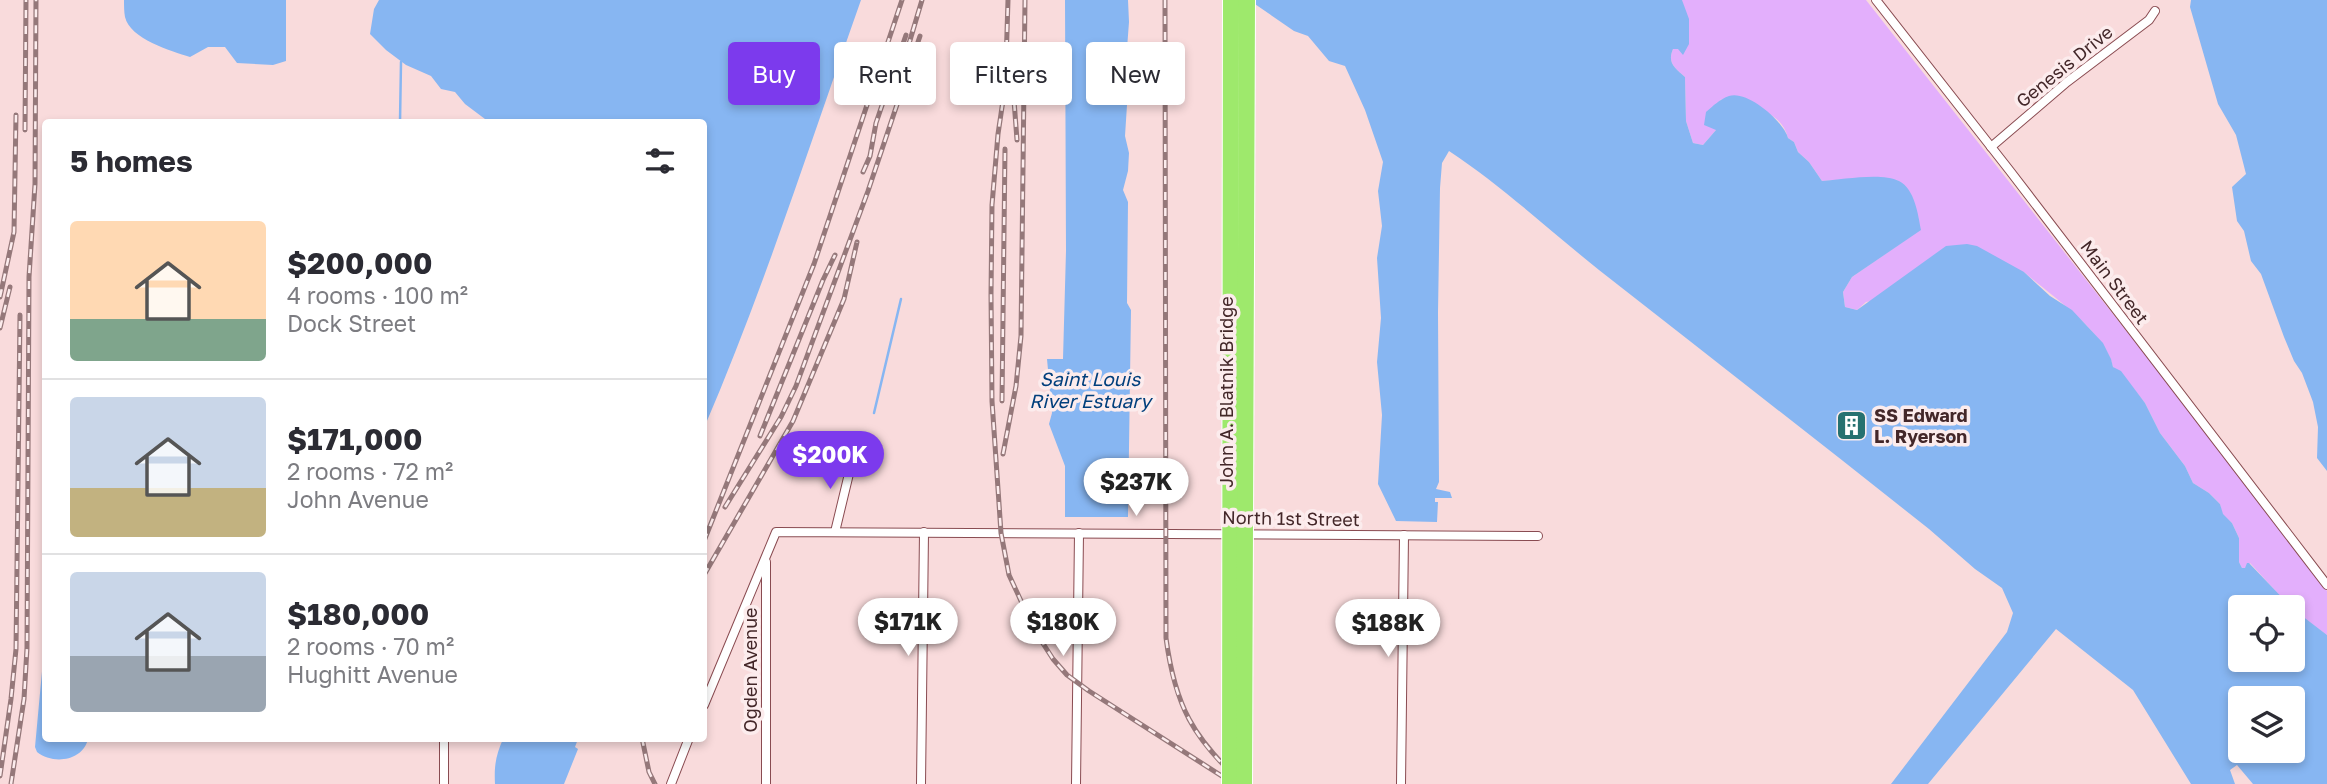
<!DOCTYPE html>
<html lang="en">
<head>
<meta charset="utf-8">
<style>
  body { margin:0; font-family:"Golos Text",sans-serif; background:#f7f7f7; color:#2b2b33; height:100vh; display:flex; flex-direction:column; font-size:26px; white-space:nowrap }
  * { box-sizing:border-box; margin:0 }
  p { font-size:23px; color:#7c7c81 }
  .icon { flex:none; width:38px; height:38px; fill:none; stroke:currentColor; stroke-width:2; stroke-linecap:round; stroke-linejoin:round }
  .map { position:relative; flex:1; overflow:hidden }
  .panel { position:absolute; left:42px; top:119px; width:665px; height:623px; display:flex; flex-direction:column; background:#fff; border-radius:7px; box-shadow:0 4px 10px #0003 }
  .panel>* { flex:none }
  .hud { position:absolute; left:728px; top:42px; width:665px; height:63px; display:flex; gap:14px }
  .controls { position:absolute; left:2228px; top:595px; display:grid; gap:14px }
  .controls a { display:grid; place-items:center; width:77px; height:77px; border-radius:7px; background:#fff; box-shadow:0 4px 10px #0003; font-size:35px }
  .price { position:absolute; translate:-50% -60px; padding:0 16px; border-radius:24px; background:#fff; color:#222; font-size:23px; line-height:46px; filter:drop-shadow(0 2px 4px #0008) }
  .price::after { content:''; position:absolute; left:50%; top:42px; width:21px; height:16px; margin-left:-10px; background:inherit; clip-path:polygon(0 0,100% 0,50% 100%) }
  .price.on { background:#7c3aed; color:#fff }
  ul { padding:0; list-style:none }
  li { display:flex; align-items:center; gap:21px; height:175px; padding:0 28px }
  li+li { border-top:2px solid #e1e1e2 }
  li span { display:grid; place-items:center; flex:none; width:196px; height:140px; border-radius:7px; color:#555 }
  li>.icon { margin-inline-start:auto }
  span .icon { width:84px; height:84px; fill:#fffc; stroke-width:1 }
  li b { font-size:30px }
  h2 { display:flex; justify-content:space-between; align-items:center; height:84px; padding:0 28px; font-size:30px }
  .pill { padding:0 24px; border-radius:7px; background:#fff; box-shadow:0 4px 10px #0003; font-size:24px; line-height:63px }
  .pill.on { background:#7c3aed; color:#fff }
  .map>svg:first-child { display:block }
</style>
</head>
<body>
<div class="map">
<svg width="2327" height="784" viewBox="0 0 2327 784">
  <rect width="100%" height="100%" fill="#f9dbdc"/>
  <path fill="#e3affc" d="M1682 0H1866L2157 370 2327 591V635L2293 610 2250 563 2245 568H2242L2239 562V538L2232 523 2222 514 2220 504 2209 493 2193 483 2185 466 2160 433 2145 403 2126 379 2113 367C2106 332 2050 295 2024 272L1866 302 1857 310 1845 307 1843 292 1852 277 1920 230 1899 181 1878 177 1822 181 1809 162 1798 152 1794 142 1788 138C1781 110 1749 105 1724 99L1720 100 1716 130 1703 145 1693 143 1686 121 1685 77C1675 68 1667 63 1673 49L1686 47 1689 41Z"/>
  <g fill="#87b6f2" fill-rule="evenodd">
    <path d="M124 0H286V61L273 65 237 63 225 47H208L190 57C171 51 130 39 125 17 124 12 124 5 124 0Z"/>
    <path d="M379 0H861C810 143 764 289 704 428V122H489L465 104 455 92 441 89 431 76 406 65 386 50 370 34 374 9Z"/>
    <polygon points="1065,0 1128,0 1129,22 1125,75 1127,105 1125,136 1129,153 1128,171 1123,190 1128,202 1127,303 1131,310 1128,517 1065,517 1065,466 1049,424 1052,413 1047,359 1063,359 1066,251"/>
    <path d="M1249 0H1682L1689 19V44L1683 55 1678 49H1673C1667 63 1675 68 1685 77L1686 121 1693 143 1703 145 1716 130 1704 125 1706 112C1713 106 1720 99 1729 96 1748 90 1784 122 1788 138L1794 142 1798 152 1809 162 1822 181C1841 180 1881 172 1899 181 1915 189 1918 215 1921 230L1852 277 1843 292 1845 307 1857 310 1946 246 1967 244 1977 246 2024 272 2050 296 2072 310 2103 343 2111 359 2113 367 2121 371 2145 403 2160 433 2185 466 2193 483 2209 493 2220 504 2223 514 2232 523 2239 538V562L2242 568H2245L2247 563H2249L2291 607H2240V660H2292L2293 609 2327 635V784H2253L2237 765 2230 770 2235 784H2191L2133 690 2056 629 1928 784H1891L2007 632 2013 613 2002 588 1975 569 1929 529C1819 442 1709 356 1599 270 1549 230 1502 186 1449 151L1442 163 1440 188 1438 313 1439 482 1436 489 1450 492 1452 498H1435V502H1438L1437 522 1396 521 1378 484 1382 415 1377 362 1381 318 1377 258 1382 226 1378 191 1383 162 1365 110 1345 66 1329 61 1308 36 1294 31ZM2240 698H2292V751H2240Z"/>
    <polygon points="2191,0 2327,0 2327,471 2317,458 2318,427 2313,402 2302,373 2294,361 2284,337 2261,274 2251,261 2244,231 2237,221 2232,187 2246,174 2236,135 2218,104 2190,7"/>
    <path d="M45 639 46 738 88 739C83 761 53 765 37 752L35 747Z"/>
    <path d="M503 739H578L575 747 578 749 564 784H495C494 765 496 755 503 739Z"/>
  </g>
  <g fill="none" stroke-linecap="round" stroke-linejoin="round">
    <g stroke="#87b6f2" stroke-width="2.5">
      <polyline points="400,122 401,62"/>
      <polyline points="874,413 901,299"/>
    </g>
    <defs>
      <g id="minor">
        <polyline points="1876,0 2010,171 2327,585"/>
        <polyline points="1991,147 2067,82 2149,20 2155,11"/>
        <polyline points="835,532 853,457"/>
        <polyline points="766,562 766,784"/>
        <polyline points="704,705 776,532 1538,536"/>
        <polyline points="444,784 444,738"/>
        <polyline points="671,784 689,738"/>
        <polyline points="921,784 924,532"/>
        <polyline points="1076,784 1079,533"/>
        <polyline points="1401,784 1404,535"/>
      </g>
    </defs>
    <use href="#minor" stroke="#894b51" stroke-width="10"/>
    <use href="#minor" stroke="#fff" stroke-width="8"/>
    <defs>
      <g id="rail">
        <path d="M1165 0 1166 638C1175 706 1193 738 1243 784"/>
        <polyline points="908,47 922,0"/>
        <polyline points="1005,87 998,134 992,205 991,295 992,401 1001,533 1009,575 1035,631 1053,659 1067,675 1089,691 1228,780"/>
        <polyline points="1013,87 1017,140"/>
        <polyline points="1005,96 1008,0"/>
        <polyline points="25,130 26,0"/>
        <polyline points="863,172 870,156 876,123 906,35"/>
        <polyline points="0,297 14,232 16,115"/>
        <polyline points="0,328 10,287"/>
        <polyline points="1002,401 1005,149"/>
        <polyline points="760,436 823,280 835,255"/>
        <polyline points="1003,454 1016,386 1021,336 1025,0"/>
        <polyline points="725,507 781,417 796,386 868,191 920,36"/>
        <polyline points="704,541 814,264 902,0"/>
        <polyline points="704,575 793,421 844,299 857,242"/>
        <polyline points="642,738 649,772 655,784"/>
        <polyline points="0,776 11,699 16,649 20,315"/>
        <polyline points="11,784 24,699 27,648 29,277 35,184 36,0"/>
      </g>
    </defs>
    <use href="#rail" stroke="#95787a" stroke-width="5"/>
    <use href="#rail" stroke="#fceced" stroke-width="2.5" stroke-dasharray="8" stroke-linecap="butt"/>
    <defs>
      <g id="motorway-bridge">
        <polyline points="1230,784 1231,0"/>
        <polyline points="1244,784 1247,0"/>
      </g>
    </defs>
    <use href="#motorway-bridge" stroke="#fff" stroke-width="18" stroke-linecap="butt"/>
    <use href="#motorway-bridge" stroke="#9ee96c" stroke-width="16"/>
  </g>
  <defs>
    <symbol id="building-square" viewBox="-11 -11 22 22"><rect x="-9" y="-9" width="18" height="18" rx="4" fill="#267170" stroke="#fceced"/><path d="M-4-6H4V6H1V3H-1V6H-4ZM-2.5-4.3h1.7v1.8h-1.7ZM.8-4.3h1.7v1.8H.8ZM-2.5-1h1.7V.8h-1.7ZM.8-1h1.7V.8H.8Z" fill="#fff"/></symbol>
  </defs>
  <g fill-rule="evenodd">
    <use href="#building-square" x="1834" y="408" width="35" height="35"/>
  </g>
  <g text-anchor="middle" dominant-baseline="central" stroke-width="7" stroke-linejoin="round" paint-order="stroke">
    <g font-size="18" fill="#432729" stroke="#fceced">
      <text transform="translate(2064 66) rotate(-39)">Genesis Drive</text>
      <text transform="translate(2115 282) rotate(53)">Main Street</text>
      <text transform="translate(1226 392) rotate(-90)">John A. Blatnik Bridge</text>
      <text transform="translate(1291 518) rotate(1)">North 1st Street</text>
      <text transform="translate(750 670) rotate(-90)">Ogden Avenue</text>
    </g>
    <g font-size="18" font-weight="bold" fill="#432729" stroke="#fceced" text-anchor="start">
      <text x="1874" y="415">SS Edward<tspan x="1874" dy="21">L. Ryerson</tspan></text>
    </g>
    <g font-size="19" font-style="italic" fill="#013f7c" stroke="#fceced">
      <text x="1090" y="378">Saint Louis<tspan x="1090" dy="22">River Estuary</tspan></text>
    </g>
  </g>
</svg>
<div class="controls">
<a><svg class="icon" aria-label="locate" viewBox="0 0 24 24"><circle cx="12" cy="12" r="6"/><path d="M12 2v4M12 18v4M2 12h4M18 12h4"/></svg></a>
<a><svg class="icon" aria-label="layers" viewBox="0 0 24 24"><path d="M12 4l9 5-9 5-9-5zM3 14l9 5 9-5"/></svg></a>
</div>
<b class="price on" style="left:830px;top:491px">$200K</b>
<b class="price" style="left:1136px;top:518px">$237K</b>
<b class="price" style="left:908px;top:658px">$171K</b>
<b class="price" style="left:1063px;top:658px">$180K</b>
<b class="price" style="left:1388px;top:659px">$188K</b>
<div class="hud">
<a class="pill on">Buy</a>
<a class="pill">Rent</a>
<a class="pill">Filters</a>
<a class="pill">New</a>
</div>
<section class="panel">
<h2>5 homes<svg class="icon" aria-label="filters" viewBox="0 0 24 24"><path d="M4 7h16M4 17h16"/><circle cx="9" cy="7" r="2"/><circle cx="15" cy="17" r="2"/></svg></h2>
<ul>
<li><span style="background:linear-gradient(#ffd9b3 70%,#7fa58c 0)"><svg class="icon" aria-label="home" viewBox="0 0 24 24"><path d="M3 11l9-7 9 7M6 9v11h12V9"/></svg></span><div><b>$200,000</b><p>4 rooms · 100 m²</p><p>Dock Street</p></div></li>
<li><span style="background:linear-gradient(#c9d6e8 65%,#c2b280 0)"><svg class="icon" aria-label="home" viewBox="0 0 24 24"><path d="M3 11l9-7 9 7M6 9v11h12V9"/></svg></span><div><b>$171,000</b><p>2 rooms · 72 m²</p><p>John Avenue</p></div></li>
<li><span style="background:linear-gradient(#c9d6e8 60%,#9aa5b1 0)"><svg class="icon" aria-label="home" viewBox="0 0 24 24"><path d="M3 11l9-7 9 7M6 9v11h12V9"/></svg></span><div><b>$180,000</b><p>2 rooms · 70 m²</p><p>Hughitt Avenue</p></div></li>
</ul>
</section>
</div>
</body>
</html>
